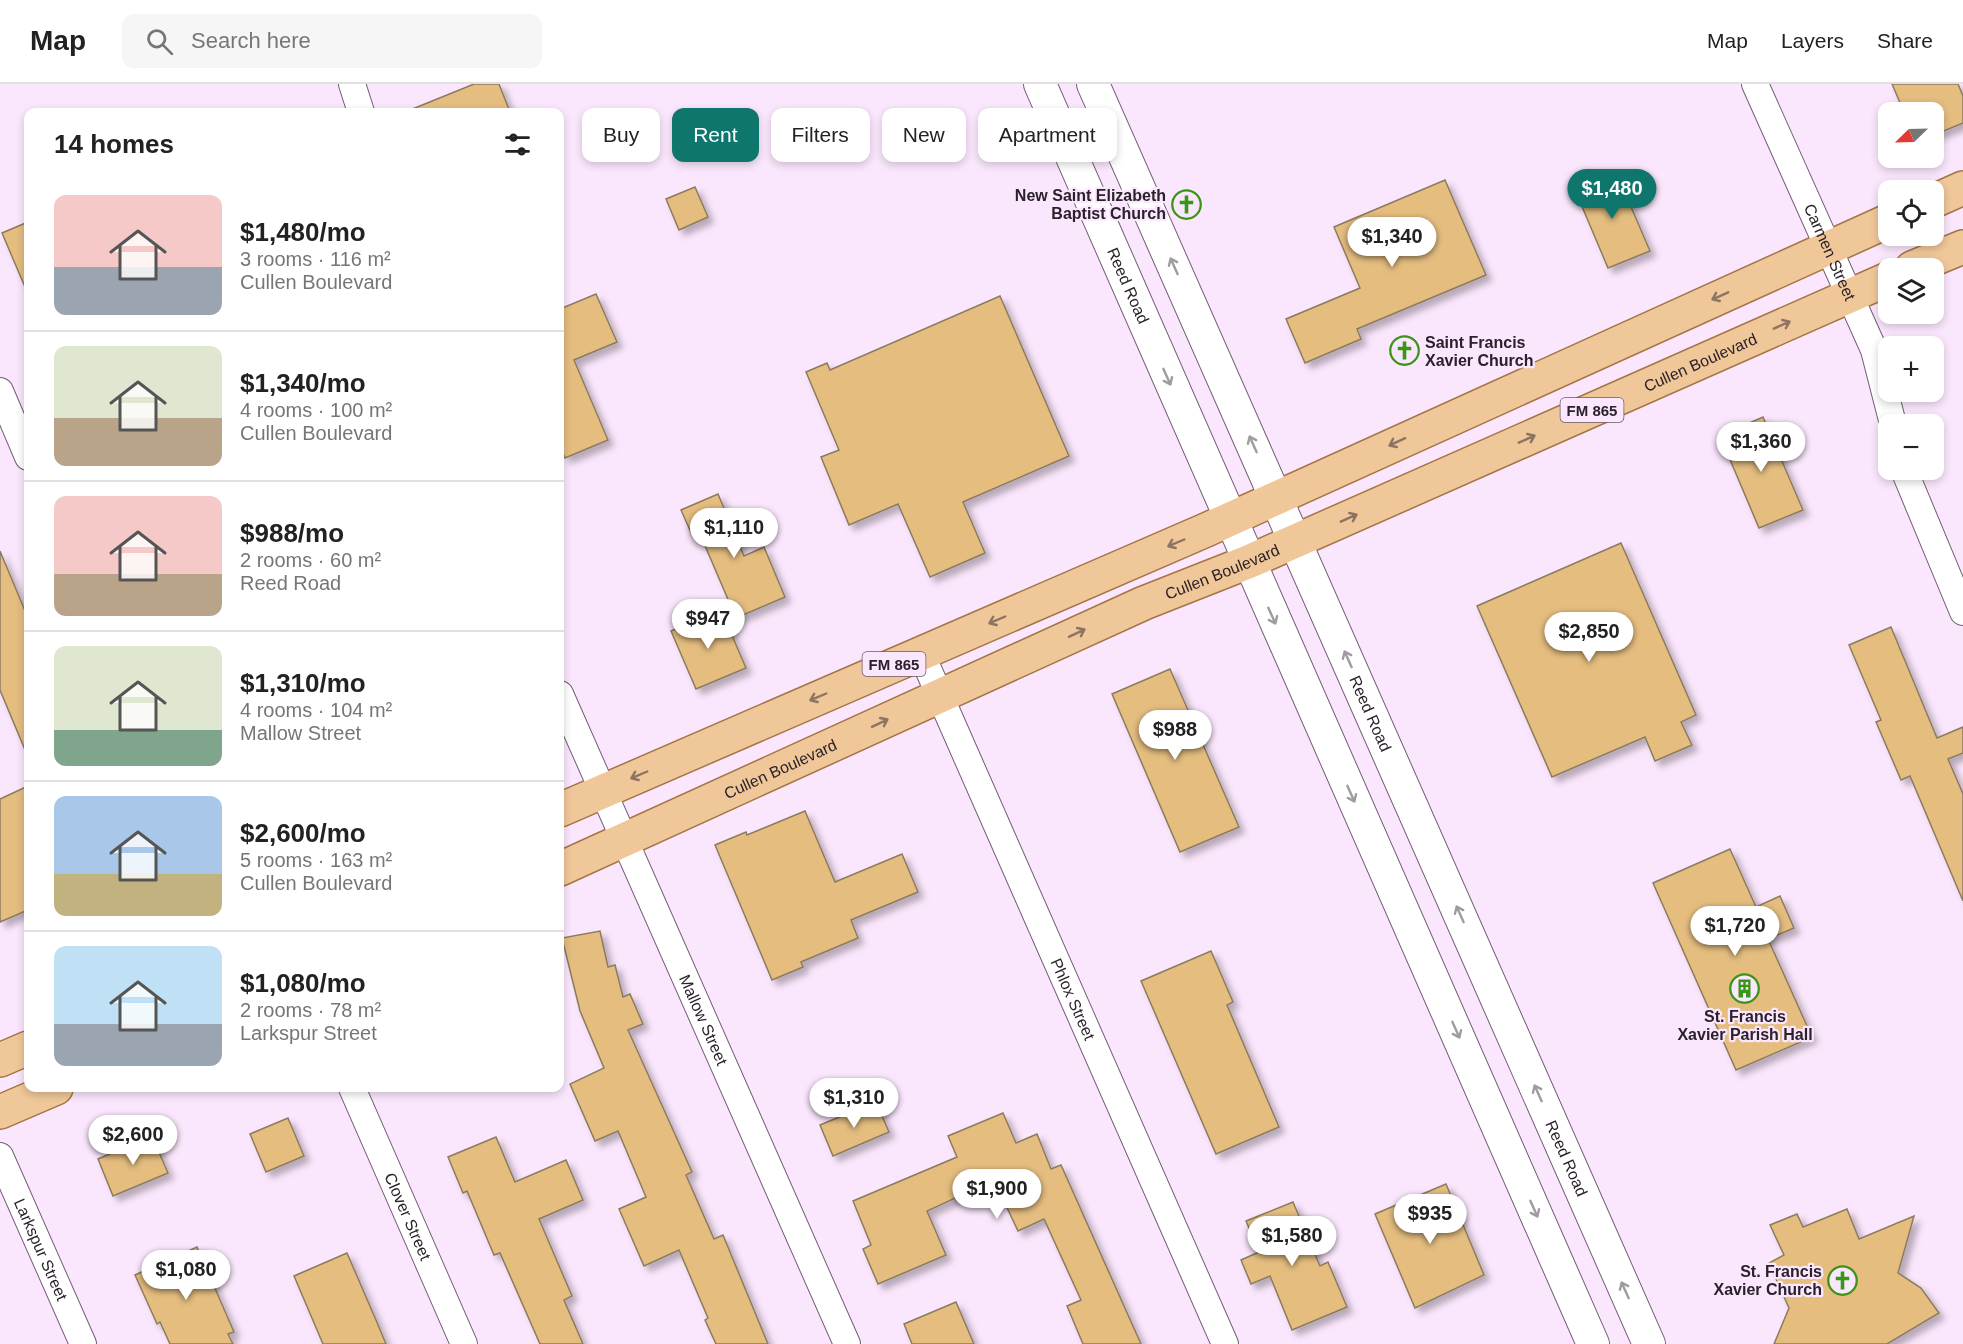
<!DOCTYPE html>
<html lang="en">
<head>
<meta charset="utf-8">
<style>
  body { margin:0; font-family:Helvetica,sans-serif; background:#f6f6f6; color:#222; height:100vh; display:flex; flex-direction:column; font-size:22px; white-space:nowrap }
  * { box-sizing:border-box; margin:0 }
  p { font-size:20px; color:#767676 }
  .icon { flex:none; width:33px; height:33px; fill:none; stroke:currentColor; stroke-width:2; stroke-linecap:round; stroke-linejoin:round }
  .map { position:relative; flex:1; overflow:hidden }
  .panel { position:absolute; left:24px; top:24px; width:540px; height:984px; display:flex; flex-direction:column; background:#fff; border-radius:12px; box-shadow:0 3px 9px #0003 }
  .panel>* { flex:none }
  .top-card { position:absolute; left:582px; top:24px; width:570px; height:54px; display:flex; gap:12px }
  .needle { width:39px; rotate:247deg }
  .tools { position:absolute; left:1878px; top:18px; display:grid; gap:12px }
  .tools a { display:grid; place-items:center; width:66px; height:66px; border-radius:12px; background:#fff; box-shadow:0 3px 9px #0003; font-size:30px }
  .price { position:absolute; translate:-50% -51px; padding:0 14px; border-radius:21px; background:#fff; color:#222; font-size:20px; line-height:39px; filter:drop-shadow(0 2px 3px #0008) }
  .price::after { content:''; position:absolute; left:50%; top:36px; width:18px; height:14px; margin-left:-9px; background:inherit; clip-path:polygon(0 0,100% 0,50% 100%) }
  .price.current { background:#0f766e; color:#fff }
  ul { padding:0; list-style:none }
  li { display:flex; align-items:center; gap:18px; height:150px; padding:0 30px }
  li+li { border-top:2px solid #e0e0e0 }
  li span { display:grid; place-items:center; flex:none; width:168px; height:120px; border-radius:12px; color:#555 }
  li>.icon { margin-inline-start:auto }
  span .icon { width:72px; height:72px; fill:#fffc; stroke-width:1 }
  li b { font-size:26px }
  h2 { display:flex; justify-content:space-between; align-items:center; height:72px; padding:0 30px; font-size:26px }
  .tag { padding:0 21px; border-radius:12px; background:#fff; box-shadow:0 3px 9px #0003; font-size:21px; line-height:54px }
  .tag.current { background:#0f766e; color:#fff }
  header { display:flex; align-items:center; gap:36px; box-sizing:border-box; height:84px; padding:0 30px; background:#fff; border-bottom:2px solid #e0e0e0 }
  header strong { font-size:28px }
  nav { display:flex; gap:33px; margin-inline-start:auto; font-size:21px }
  .search { width:420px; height:54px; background:#f6f6f6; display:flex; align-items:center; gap:15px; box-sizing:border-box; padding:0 21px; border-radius:12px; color:#767676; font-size:22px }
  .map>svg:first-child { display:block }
</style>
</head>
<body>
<header>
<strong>Map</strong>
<div class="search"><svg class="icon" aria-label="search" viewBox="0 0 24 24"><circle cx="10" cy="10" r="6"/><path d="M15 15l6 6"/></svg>Search here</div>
<nav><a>Map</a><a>Layers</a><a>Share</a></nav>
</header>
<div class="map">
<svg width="1963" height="1260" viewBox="0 0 1963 1260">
  <defs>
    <filter id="shadow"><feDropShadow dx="5.5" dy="5.5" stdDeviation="3" flood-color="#0004"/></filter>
  </defs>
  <rect width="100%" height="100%" fill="#fbe7fd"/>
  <g fill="#e4bd7f" stroke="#8c7b5f" stroke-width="1.5" filter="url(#shadow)">
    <polygon points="474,0 499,0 510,28 405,28"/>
    <polygon points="1892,0 1958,0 1963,12 1963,39 1934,51 1934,28 1904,28"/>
    <polygon points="1616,88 1650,167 1608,184 1575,106"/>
    <polygon points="1445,96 1486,191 1357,245 1361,255 1305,279 1286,235 1360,204 1334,143"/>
    <polygon points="695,103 708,133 679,146 666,115"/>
    <polygon points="28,138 28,210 2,149"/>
    <polygon points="596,210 617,258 574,276 608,356 565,374 560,362 560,225"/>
    <polygon points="1000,212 1069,372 963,418 985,469 930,493 898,420 849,441 821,373 839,366 806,288 827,279 830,286"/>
    <polygon points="1763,333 1803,426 1759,444 1720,352"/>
    <polygon points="718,410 744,472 764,463 785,513 736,534 700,450 693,453 681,426"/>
    <polygon points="1621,459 1696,631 1681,638 1692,661 1655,677 1645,653 1552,693 1477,522"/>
    <polygon points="0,467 28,534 28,673 0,606"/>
    <polygon points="721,526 746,584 696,605 671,547"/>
    <polygon points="1891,543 1937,654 1963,643 1963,669 1948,675 1963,710 1963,817 1910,692 1901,696 1876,638 1881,636 1849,561"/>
    <polygon points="1170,585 1239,743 1180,768 1112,610"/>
    <polygon points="28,702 28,826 0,838 0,715"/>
    <polygon points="805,727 835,798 902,770 918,808 851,836 858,854 801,878 803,883 772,896 715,761 746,748 747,751"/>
    <polygon points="1730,765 1756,823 1780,812 1794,844 1768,855 1812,953 1736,986 1653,799"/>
    <polygon points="600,847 608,883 615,881 623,913 630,910 643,940 628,946 692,1088 686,1091 714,1155 723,1151 768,1260 716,1260 705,1236 708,1234 679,1166 644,1182 619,1125 646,1113 618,1047 595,1057 570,1000 604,984 580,927 562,854"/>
    <polygon points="1211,867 1233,918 1227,921 1279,1043 1216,1070 1141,897"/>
    <polygon points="876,1018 889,1048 833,1072 820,1041"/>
    <polygon points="1003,1029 1016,1059 1037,1050 1051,1085 1061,1081 1141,1260 1083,1260 1067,1222 1081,1216 1044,1135 1018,1147 994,1096 927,1127 946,1171 878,1200 863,1165 871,1161 853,1117 957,1073 948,1052"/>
    <polygon points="288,1034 304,1072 266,1088 250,1050"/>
    <polygon points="152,1052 168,1089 113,1112 98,1075"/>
    <polygon points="496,1053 515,1098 566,1076 583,1116 539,1135 572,1212 564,1216 583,1260 540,1260 500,1169 494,1171 467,1107 463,1109 448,1073"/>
    <polygon points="1446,1100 1484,1191 1415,1224 1375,1130"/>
    <polygon points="1293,1118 1320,1182 1328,1178 1347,1223 1292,1246 1270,1192 1251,1200 1241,1176 1259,1168 1246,1137"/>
    <polygon points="1847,1125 1859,1155 1914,1132 1898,1189 1921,1204 1939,1229 1887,1260 1774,1260 1789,1224 1769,1179 1784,1171 1770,1141 1797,1130 1803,1143"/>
    <polygon points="197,1163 234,1248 228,1250 233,1260 170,1260 160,1238 157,1240 135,1191"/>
    <polygon points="347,1169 376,1236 386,1260 323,1260 294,1192"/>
    <polygon points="956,1218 974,1260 912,1260 904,1240"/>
  </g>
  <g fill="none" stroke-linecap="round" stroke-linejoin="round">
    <defs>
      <g id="minor">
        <polyline points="352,0 361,28"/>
        <path id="s1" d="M1755 0 1874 266 1893 340"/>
        <polyline points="0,307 28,373"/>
        <polyline points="1904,386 1963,528"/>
        <path id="s2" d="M921 569 1225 1260"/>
        <path id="s3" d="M560 610 847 1260"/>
        <path id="s4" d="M352 1004 464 1260"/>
        <path id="s5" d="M0 1072 83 1260"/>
      </g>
      <g id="tertiary">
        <path id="s6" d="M1040 0 1593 1260"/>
        <path id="s7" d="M1093 0 1649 1260"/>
      </g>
      <g id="primary">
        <polyline points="1934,117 1963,104"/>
        <polyline points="1912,184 1963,163"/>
        <polyline points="560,726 1206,446 1888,137"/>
        <path id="s8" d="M560 785 1144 519 1248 478 1888 195"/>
        <polyline points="0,976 28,964"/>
        <polyline points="0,1028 56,1004"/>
      </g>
    </defs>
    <use href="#minor" stroke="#725d74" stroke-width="28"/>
    <use href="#tertiary" stroke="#725d74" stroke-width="34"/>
    <use href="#primary" stroke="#a47446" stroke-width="36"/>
    <use href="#minor" stroke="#fff" stroke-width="26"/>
    <use href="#tertiary" stroke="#fff" stroke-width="32"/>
    <use href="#primary" stroke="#f0c799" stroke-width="33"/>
  </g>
  <defs><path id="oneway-shaft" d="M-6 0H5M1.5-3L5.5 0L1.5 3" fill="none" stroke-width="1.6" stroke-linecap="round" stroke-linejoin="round" transform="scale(1.5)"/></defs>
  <g stroke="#9f9ba0">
    <use href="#oneway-shaft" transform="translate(1174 182) rotate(-114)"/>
    <use href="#oneway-shaft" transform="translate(1167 293) rotate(66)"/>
    <use href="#oneway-shaft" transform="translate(1253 360) rotate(-114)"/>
    <use href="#oneway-shaft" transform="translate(1272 532) rotate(66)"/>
    <use href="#oneway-shaft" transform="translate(1348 575) rotate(-114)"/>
    <use href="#oneway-shaft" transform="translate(1351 710) rotate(66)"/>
    <use href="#oneway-shaft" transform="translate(1460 830) rotate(-114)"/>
    <use href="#oneway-shaft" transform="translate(1456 946) rotate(66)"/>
    <use href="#oneway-shaft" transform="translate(1538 1009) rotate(-114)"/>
    <use href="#oneway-shaft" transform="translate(1534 1125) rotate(66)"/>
    <use href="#oneway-shaft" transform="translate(1625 1206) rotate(-114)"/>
  </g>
  <g stroke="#8d7462">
    <use href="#oneway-shaft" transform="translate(1720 212) rotate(156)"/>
    <use href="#oneway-shaft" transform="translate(1782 241) rotate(-24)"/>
    <use href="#oneway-shaft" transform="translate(1527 355) rotate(-24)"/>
    <use href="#oneway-shaft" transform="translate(1397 358) rotate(155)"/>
    <use href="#oneway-shaft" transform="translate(1349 434) rotate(-24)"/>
    <use href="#oneway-shaft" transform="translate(1176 459) rotate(157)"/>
    <use href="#oneway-shaft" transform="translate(997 536) rotate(157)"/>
    <use href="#oneway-shaft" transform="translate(1077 549) rotate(-25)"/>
    <use href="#oneway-shaft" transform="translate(818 613) rotate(157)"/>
    <use href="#oneway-shaft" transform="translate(880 639) rotate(-25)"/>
    <use href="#oneway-shaft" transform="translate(639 691) rotate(157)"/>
  </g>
  <defs>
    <symbol id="church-ring" viewBox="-11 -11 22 22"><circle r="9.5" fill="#fbe7fd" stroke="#379614" stroke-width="1.5"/><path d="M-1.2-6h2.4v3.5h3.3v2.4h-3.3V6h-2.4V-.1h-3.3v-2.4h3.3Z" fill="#379614"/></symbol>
    <symbol id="building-ring" viewBox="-11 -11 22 22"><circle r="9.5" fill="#fbe7fd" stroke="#379614" stroke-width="1.5"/><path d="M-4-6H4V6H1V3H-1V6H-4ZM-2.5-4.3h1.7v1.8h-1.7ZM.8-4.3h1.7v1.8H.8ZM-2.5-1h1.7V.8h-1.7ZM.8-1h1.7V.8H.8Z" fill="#379614"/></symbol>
  </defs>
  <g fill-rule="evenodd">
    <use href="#church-ring" x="1170" y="104" width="33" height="33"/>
    <use href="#church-ring" x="1388" y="250" width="33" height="33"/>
    <use href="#building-ring" x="1728" y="888" width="33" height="33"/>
    <use href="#church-ring" x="1826" y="1180" width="33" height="33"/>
  </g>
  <g text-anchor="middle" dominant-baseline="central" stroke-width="4.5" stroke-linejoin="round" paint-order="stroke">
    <g fill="#fbe7fd" stroke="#695c6a" stroke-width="1.5">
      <rect x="1560.5" y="314" width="63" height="24" rx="4.5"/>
      <rect x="862.5" y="568" width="63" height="24" rx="4.5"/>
    </g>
    <g font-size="15" font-weight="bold" fill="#2a212b">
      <text x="1592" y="326">FM 865</text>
      <text x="894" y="580">FM 865</text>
    </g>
    <g font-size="16" font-weight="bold" fill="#2a212b" stroke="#fbe7fd" text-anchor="end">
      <text x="1166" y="111">New Saint Elizabeth<tspan x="1166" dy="18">Baptist Church</tspan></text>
      <text x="1425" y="258" text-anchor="start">Saint Francis<tspan x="1425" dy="18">Xavier Church</tspan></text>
      <text x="1745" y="932" text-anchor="middle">St. Francis<tspan x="1745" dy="18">Xavier Parish Hall</tspan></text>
      <text x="1822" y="1187">St. Francis<tspan x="1822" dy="18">Xavier Church</tspan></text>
    </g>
    <g font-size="16" fill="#2a212b" stroke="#fbe7fd">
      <text stroke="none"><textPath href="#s1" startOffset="184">Carmen Street</textPath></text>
      <text stroke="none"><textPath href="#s6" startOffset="220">Reed Road</textPath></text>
      <text stroke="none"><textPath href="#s8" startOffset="1248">Cullen Boulevard</textPath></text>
      <text stroke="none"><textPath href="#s8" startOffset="726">Cullen Boulevard</textPath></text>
      <text stroke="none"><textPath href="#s7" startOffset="688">Reed Road</textPath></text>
      <text stroke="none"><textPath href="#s8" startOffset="242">Cullen Boulevard</textPath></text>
      <text stroke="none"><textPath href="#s2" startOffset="378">Phlox Street</textPath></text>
      <text stroke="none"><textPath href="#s3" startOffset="356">Mallow Street</textPath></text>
      <text stroke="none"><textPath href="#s7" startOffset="1174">Reed Road</textPath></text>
      <text stroke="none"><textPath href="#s4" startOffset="140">Clover Street</textPath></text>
      <text stroke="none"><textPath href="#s5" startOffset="102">Larkspur Street</textPath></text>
    </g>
  </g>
</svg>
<div class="tools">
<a><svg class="needle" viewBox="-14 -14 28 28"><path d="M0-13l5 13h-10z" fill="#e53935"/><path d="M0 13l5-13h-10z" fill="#767676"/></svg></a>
<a><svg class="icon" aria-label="locate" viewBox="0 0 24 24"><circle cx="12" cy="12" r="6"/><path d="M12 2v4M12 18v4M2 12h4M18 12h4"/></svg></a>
<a><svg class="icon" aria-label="layers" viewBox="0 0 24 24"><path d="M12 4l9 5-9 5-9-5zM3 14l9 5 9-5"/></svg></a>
<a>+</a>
<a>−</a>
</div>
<b class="price current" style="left:1612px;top:136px">$1,480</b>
<b class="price" style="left:1392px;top:184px">$1,340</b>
<b class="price" style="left:1761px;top:389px">$1,360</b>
<b class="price" style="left:734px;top:475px">$1,110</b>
<b class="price" style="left:708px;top:566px">$947</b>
<b class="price" style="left:1589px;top:579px">$2,850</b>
<b class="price" style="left:1175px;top:677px">$988</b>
<b class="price" style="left:1735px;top:873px">$1,720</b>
<b class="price" style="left:854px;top:1045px">$1,310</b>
<b class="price" style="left:133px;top:1082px">$2,600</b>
<b class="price" style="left:997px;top:1136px">$1,900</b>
<b class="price" style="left:1430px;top:1161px">$935</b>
<b class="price" style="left:1292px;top:1183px">$1,580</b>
<b class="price" style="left:186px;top:1217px">$1,080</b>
<div class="top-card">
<a class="tag">Buy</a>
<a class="tag current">Rent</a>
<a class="tag">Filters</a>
<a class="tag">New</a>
<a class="tag">Apartment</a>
</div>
<section class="panel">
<h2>14 homes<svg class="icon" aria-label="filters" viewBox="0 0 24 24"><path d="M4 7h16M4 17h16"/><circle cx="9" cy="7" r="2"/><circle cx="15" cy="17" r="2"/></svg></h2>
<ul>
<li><span style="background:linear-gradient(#f6c9c9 60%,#9aa5b1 0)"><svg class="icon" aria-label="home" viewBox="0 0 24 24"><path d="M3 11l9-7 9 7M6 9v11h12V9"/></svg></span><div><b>$1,480/mo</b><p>3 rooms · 116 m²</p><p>Cullen Boulevard</p></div></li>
<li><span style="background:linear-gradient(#dfe7d0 60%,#b9a48a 0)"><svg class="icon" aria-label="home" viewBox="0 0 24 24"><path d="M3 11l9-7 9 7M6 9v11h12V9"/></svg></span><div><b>$1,340/mo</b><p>4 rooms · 100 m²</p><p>Cullen Boulevard</p></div></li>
<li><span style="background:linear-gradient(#f6c9c9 65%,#b9a48a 0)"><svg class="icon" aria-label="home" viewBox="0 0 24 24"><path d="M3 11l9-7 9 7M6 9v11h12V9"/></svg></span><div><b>$988/mo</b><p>2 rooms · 60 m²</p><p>Reed Road</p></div></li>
<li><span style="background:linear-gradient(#dfe7d0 70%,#7fa58c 0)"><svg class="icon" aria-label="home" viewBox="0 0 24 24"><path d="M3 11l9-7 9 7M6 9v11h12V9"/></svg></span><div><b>$1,310/mo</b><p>4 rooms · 104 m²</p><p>Mallow Street</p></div></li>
<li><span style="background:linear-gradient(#a9c7e8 65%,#c2b280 0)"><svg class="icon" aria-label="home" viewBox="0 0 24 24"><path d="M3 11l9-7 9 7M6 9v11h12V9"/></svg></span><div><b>$2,600/mo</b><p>5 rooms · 163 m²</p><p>Cullen Boulevard</p></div></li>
<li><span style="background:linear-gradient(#bfe0f5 65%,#9aa5b1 0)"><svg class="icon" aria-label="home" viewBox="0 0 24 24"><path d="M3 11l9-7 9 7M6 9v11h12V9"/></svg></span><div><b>$1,080/mo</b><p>2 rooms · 78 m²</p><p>Larkspur Street</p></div></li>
</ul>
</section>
</div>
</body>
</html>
